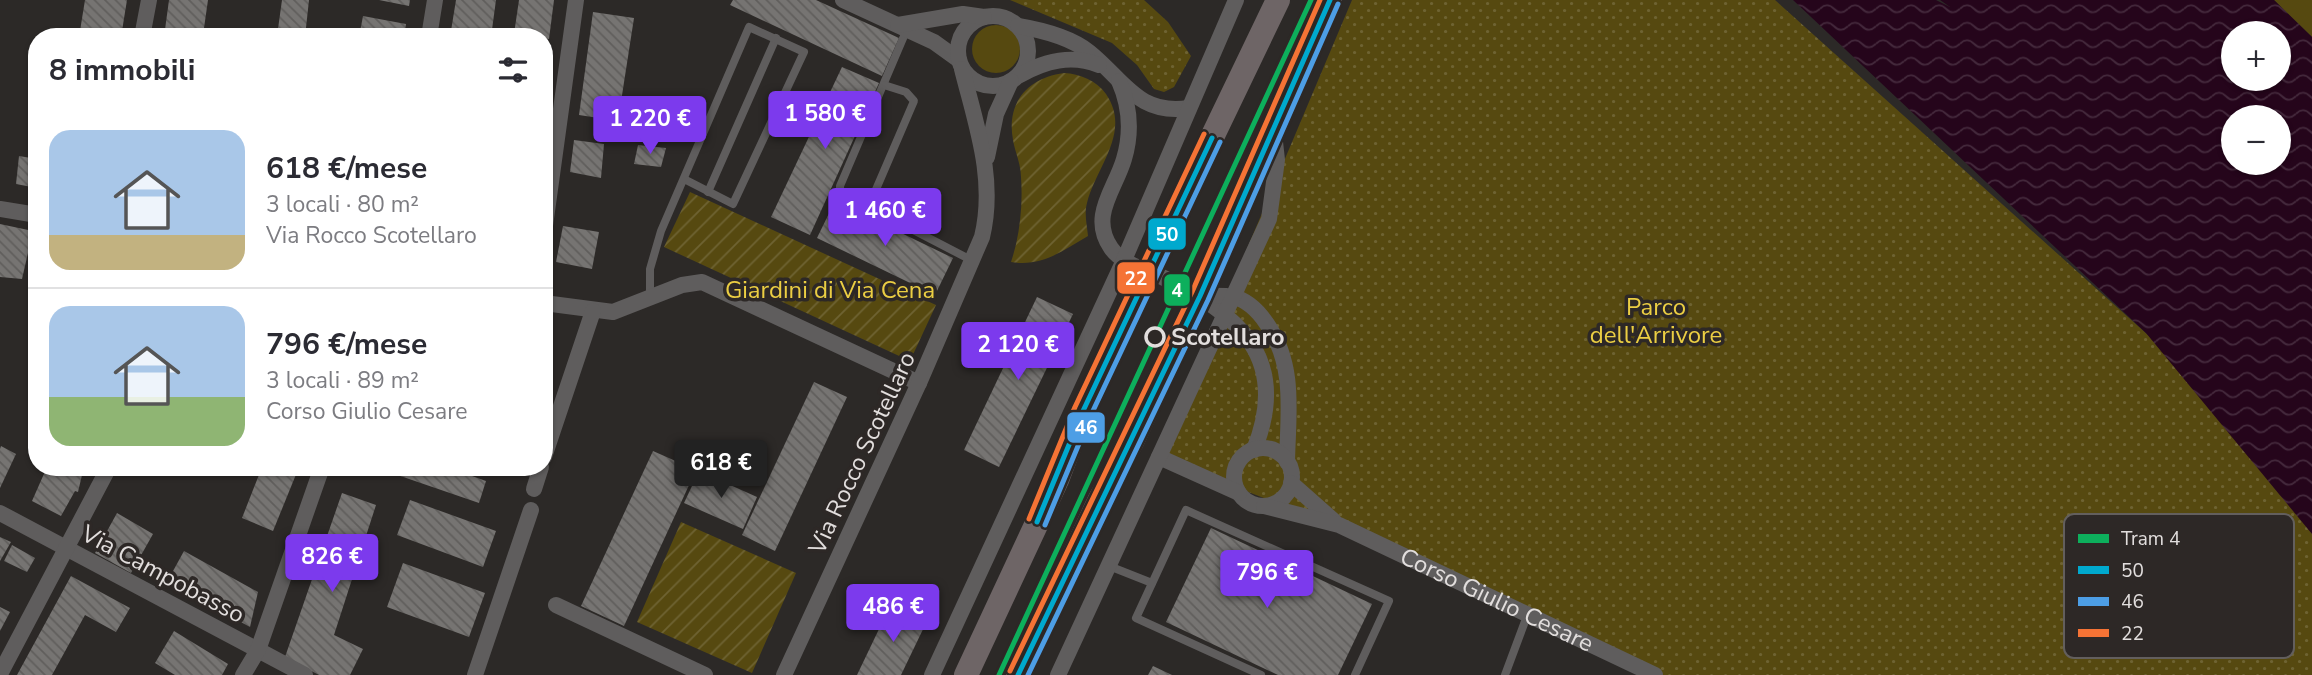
<!DOCTYPE html>
<html lang="it">
<head>
<meta charset="utf-8">
<style>
  body { margin:0; font-family:"Nunito Sans",sans-serif; background:#f7f7f7; color:#2b2b33; height:100vh; display:flex; flex-direction:column; font-size:26px; white-space:nowrap }
  * { box-sizing:border-box; margin:0 }
  p { font-size:23px; color:#7c7c81 }
  .icon { flex:none; width:38px; height:38px; fill:none; stroke:currentColor; stroke-width:2; stroke-linecap:round; stroke-linejoin:round }
  .map { position:relative; flex:1; overflow:hidden }
  .panel { position:absolute; left:28px; top:28px; width:525px; height:448px; display:flex; flex-direction:column; background:#fff; border-radius:28px; box-shadow:0 2px 5px #0004 }
  .panel>* { flex:none }
  .fabs { position:absolute; left:2221px; top:21px; display:grid; gap:14px }
  .fabs a { display:grid; place-items:center; width:70px; height:70px; border-radius:50%; background:#fff; box-shadow:0 2px 5px #0004; font-size:35px }
  .price { position:absolute; translate:-50% -60px; padding:0 16px; border-radius:7px; background:#7c3aed; color:#fff; font-size:23px; line-height:46px; filter:drop-shadow(0 2px 4px #0008) }
  .price::after { content:''; position:absolute; left:50%; top:42px; width:21px; height:16px; margin-left:-10px; background:inherit; clip-path:polygon(0 0,100% 0,50% 100%) }
  .price.current { background:#222; color:#fff }
  ul { padding:0; list-style:none }
  li { display:flex; align-items:center; gap:21px; height:175px; padding:0 21px }
  li+li { border-top:2px solid #e1e1e2 }
  li span { display:grid; place-items:center; flex:none; width:196px; height:140px; border-radius:21px; color:#555 }
  li>.icon { margin-inline-start:auto }
  span .icon { width:84px; height:84px; fill:#fffc; stroke-width:1 }
  li b { font-size:30px }
  h2 { display:flex; justify-content:space-between; align-items:center; height:84px; padding:0 21px; font-size:30px }
  .map>svg:first-child { display:block }
</style>
</head>
<body>
<div class="map">
<svg width="2312" height="675" viewBox="0 0 2312 675">
  <defs>
    <pattern id="park-dots" width="8" height="8" patternUnits="userSpaceOnUse" patternTransform="scale(1.75)"><rect width="8" height="8" fill="#564910"/><path d="M2 2h.1M6 6h.1" fill="none" stroke="#6e6332" stroke-width="1.8" stroke-linecap="round"/></pattern>
    <pattern id="garden-furrows" width="10" height="10" patternUnits="userSpaceOnUse" patternTransform="scale(1.75)"><rect width="10" height="10" fill="#564910"/><path d="M-1 1l2-2M0 10L10 0M9 11l2-2" fill="none" stroke="#6e6332"/></pattern>
    <pattern id="water-waves" width="16" height="10" patternUnits="userSpaceOnUse" patternTransform="scale(1.75)"><rect width="16" height="10" fill="#25051b"/><path d="M0 5q4-4 8 0t8 0" fill="none" stroke="#44293c"/></pattern>
    <pattern id="building-back-hatch" width="6" height="6" patternUnits="userSpaceOnUse" patternTransform="scale(1.75)"><rect width="6" height="6" fill="#767472"/><path d="M-1 5l2 2M0 0l6 6M5-1l2 2" fill="none" stroke="#605e5c"/></pattern>
  </defs>
  <rect width="100%" height="100%" fill="#2c2927"/>
  <g fill="#564910">
    <polygon points="2274,0 2312,0 2312,37"/>
    <circle cx="996" cy="49" r="24"/>
  </g>
  <g fill="url(#park-dots)">
    <polygon points="1010,0 1144,0 1168,22 1191,56 1174,87 1164,92 1154,89 1137,65 1112,43"/>
    <polygon points="1352,0 1775,0 2158,344 2312,531 2312,675 1660,675 1373,541 1159,457"/>
  </g>
  <g fill="url(#garden-furrows)">
    <path d="M1064 73C1080 74 1096 80 1106 94 1132 132 1096 167 1087 203 1084 213 1087 225 1088 236 1062 251 1042 267 1011 262 1020 235 1023 205 1021 177 1021 164 1015 152 1013 140 1006 102 1028 78 1064 73Z"/>
    <polygon points="690,192 936,305 910,361 664,247"/>
    <polygon points="681,522 796,573 752,673 637,622"/>
  </g>
  <path fill="url(#water-waves)" fill-rule="evenodd" d="M1793 0H1936L1950 7 1940 0H2274L2312 37V534L2146 333ZM2233 33H2278V79H2233ZM2233 117H2278V163H2233Z"/>
  <g fill="url(#building-back-hatch)">
    <polygon points="85,0 127,0 121,37 79,37"/>
    <polygon points="169,0 208,0 203,35 164,37"/>
    <polygon points="282,0 309,0 305,37 277,36"/>
    <polygon points="379,0 410,0 409,6"/>
    <polygon points="456,0 496,0 491,37 450,37"/>
    <polygon points="519,0 554,0 549,39 514,34"/>
    <polygon points="733,0 816,0 899,38 882,76 730,5"/>
    <polygon points="593,12 634,18 618,121 579,115"/>
    <polygon points="363,16 406,24 404,37 359,37"/>
    <polygon points="842,67 879,83 810,235 771,217"/>
    <polygon points="574,140 604,144 601,178 570,172"/>
    <polygon points="638,145 666,148 661,167 634,164"/>
    <polygon points="19,156 37,159 37,188 16,184"/>
    <polygon points="835,201 953,258 935,295 817,238"/>
    <polygon points="0,224 33,231 22,279 0,277"/>
    <polygon points="563,226 599,232 592,269 556,262"/>
    <polygon points="1037,297 1073,314 999,467 964,450"/>
    <polygon points="814,382 847,397 775,551 742,535"/>
    <polygon points="1,446 16,454 0,488 0,449"/>
    <polygon points="653,451 696,470 624,626 581,606"/>
    <polygon points="47,467 69,467 82,475 78,492 75,491 61,516 32,501"/>
    <polygon points="262,467 299,467 273,531 242,518"/>
    <polygon points="447,467 486,481 479,503 377,468"/>
    <polygon points="699,471 757,497 743,529 684,503"/>
    <polygon points="342,493 376,505 334,635 363,649 350,675 319,675 285,657"/>
    <polygon points="410,500 496,531 483,567 397,535"/>
    <polygon points="117,513 153,534 131,573 95,553"/>
    <polygon points="1211,528 1372,604 1338,675 1278,675 1166,622"/>
    <polygon points="0,537 11,542 0,561"/>
    <polygon points="12,545 35,558 27,572 4,561"/>
    <polygon points="184,551 258,592 250,627 167,582"/>
    <polygon points="403,563 485,593 469,637 387,607"/>
    <polygon points="71,576 130,608 116,632 85,615 52,675 17,675"/>
    <polygon points="891,604 927,621 901,675 857,675"/>
    <polygon points="0,607 10,612 0,631"/>
    <polygon points="174,631 228,664 222,675 175,675 155,663"/>
    <polygon points="1153,666 1172,675 1148,675"/>
  </g>
  <g fill="none" stroke-linecap="round" stroke-linejoin="round">
    <g stroke="#5f5d5d" stroke-width="8">
      <polyline points="907,29 840,186 840,192 973,261"/>
      <polyline points="708,192 776,38"/>
      <polyline points="868,208 914,101 906,92 884,85"/>
      <polyline points="650,298 650,269 661,231 749,27 804,52 733,204 684,179"/>
      <polyline points="1109,566 1152,583"/>
      <polyline points="1261,675 1136,618 1186,510 1389,601 1355,675"/>
      <polyline points="1505,675 1527,616"/>
    </g>
    <g stroke="#5f5d5d" stroke-width="16">
      <polyline points="843,0 934,42 959,60"/>
      <circle cx="993" cy="51" r="35"/>
      <polyline points="898,25 963,14 984,17"/>
      <path d="M1018 26C1042 30 1070 37 1089 52 1124 80 1138 116 1189 108"/>
      <polyline points="142,37 149,0"/>
      <polyline points="429,37 435,0"/>
      <path d="M1020 75C1045 61 1071 54 1099 65"/>
      <path d="M1119 81C1130 106 1132 132 1124 159 1115 190 1089 216 1111 248 1122 264 1146 270 1162 277 1239 314 1291 358 1254 450"/>
      <polyline points="987,157 996,114 1011,81"/>
      <polyline points="0,209 37,215"/>
      <polyline points="544,233 576,0"/>
      <path d="M1200 296C1211 296 1223 295 1233 297 1248 300 1259 312 1267 324 1296 366 1288 413 1287 462"/>
      <polyline points="544,303 613,312 682,285 702,282 919,383"/>
      <circle cx="1263" cy="477" r="29"/>
      <polyline points="544,457 593,311"/>
      <polyline points="1159,457 1239,493"/>
      <polyline points="1291,483 1334,521"/>
      <polyline points="534,489 541,467"/>
      <path id="s1" d="M1264 506 1339 525 1655 675"/>
      <polyline points="0,513 305,675"/>
      <polyline points="556,605 705,675"/>
      <polyline points="0,674 109,467"/>
      <polyline points="243,675 258,650 322,467"/>
      <polyline points="475,675 531,510"/>
      <path d="M784 675 919 383 982 237C996 179 976 125 962 69"/>
      <polyline points="932,675 1124,260 1236,0"/>
      <polyline points="1058,675 1269,219 1277,160 1274,133"/>
    </g>
    <g stroke="#6e6566" stroke-width="24">
      <polyline points="966,675 1057,480 1083,411 1130,308 1278,0"/>
      <polyline points="1018,675 1100,499 1132,442 1200,296 1330,0"/>
    </g>
    <defs>
      <g id="bus-1">
        <polyline points="1037,522 1083,411 1212,138"/>
        <polyline points="1018,675 1200,296 1330,0"/>
      </g>
      <g id="bus-2">
        <polyline points="1045,525 1091,415 1220,142"/>
        <polyline points="1028,675 1208,300 1338,4"/>
      </g>
      <g id="bus-3">
        <polyline points="1029,519 1075,407 1204,134"/>
        <polyline points="1010,671 1192,292 1320,0"/>
      </g>
    </defs>
    <use href="#bus-1" stroke="#2d2826" stroke-width="10"/>
    <use href="#bus-2" stroke="#2d2826" stroke-width="10"/>
    <use href="#bus-3" stroke="#2d2826" stroke-width="10"/>
    <use href="#bus-1" stroke="#00a9ce" stroke-width="5"/>
    <use href="#bus-2" stroke="#4d9ee5" stroke-width="5"/>
    <use href="#bus-3" stroke="#f57335" stroke-width="5"/>
    <defs>
      <polyline id="tram-1" points="999,675 1311,0"/>
    </defs>
    <use href="#tram-1" stroke="#2d2826" stroke-width="10"/>
    <use href="#tram-1" stroke="#0daf5c" stroke-width="5"/>
  </g>
  <circle fill="#2d2826" stroke="#e2dedd" stroke-width="3.5" cx="1155" cy="337" r="9"/>
  <g text-anchor="middle" dominant-baseline="central" stroke-width="7" stroke-linejoin="round" paint-order="stroke">
    <g font-size="24" fill="#ebce43" stroke="#2d2826">
      <text x="830" y="290">Giardini di Via Cena</text>
      <text x="1656" y="307">Parco<tspan x="1656" dy="28">dell'Arrivore</tspan></text>
    </g>
    <g font-size="24" font-weight="bold" fill="#e2dedd" stroke="#2d2826" text-anchor="start">
      <text x="1171" y="337">Scotellaro</text>
    </g>
    <g font-size="24" fill="#e2dedd" stroke="#2d2826">
      <text transform="translate(862 453) rotate(-65)">Via Rocco Scotellaro</text>
      <text transform="translate(163 574) rotate(28)">Via Campobasso</text>
      <text stroke="none"><textPath href="#s1" startOffset="252">Corso Giulio Cesare</textPath></text>
    </g>
  </g>
  <rect x="2064" y="514" width="230" height="144" rx="10" fill="#2d2826" stroke="#635f5d" stroke-width="2"/>
  <rect x="2078" y="534" width="31" height="9" fill="#0daf5c"/>
  <rect x="2078" y="566" width="31" height="8" fill="#00a9ce"/>
  <rect x="2078" y="597" width="31" height="9" fill="#4d9ee5"/>
  <rect x="2078" y="629" width="31" height="8" fill="#f57335"/>
  <g font-size="19" fill="#e2dedd">
    <text x="2121" y="545">Tram 4</text>
    <text x="2121" y="577">50</text>
    <text x="2121" y="608">46</text>
    <text x="2121" y="640">22</text>
  </g>
  <g stroke="#2d2826" stroke-width="2.5">
    <rect x="1147" y="217" width="40" height="34" rx="7" fill="#00a9ce"/>
    <rect x="1116" y="261" width="40" height="34" rx="7" fill="#f57335"/>
    <rect x="1163" y="273" width="28" height="34" rx="7" fill="#0daf5c"/>
    <rect x="1066" y="411" width="40" height="33" rx="7" fill="#4d9ee5"/>
  </g>
  <g font-size="19" text-anchor="middle" font-weight="bold" fill="#fff">
    <text x="1167" y="241">50</text>
    <text x="1136" y="285">22</text>
    <text x="1177" y="297">4</text>
    <text x="1086" y="434">46</text>
  </g>
</svg>
<div class="fabs">
<a>+</a>
<a>−</a>
</div>
<b class="price" style="left:825px;top:151px">1 580 €</b>
<b class="price" style="left:650px;top:156px">1 220 €</b>
<b class="price" style="left:885px;top:248px">1 460 €</b>
<b class="price" style="left:1018px;top:382px">2 120 €</b>
<b class="price current" style="left:721px;top:500px">618 €</b>
<b class="price" style="left:332px;top:594px">826 €</b>
<b class="price" style="left:1267px;top:610px">796 €</b>
<b class="price" style="left:893px;top:644px">486 €</b>
<section class="panel">
<h2>8 immobili<svg class="icon" aria-label="filters" viewBox="0 0 24 24"><path d="M4 7h16M4 17h16"/><circle cx="9" cy="7" r="2"/><circle cx="15" cy="17" r="2"/></svg></h2>
<ul>
<li><span style="background:linear-gradient(#a9c7e8 75%,#c2b280 0)"><svg class="icon" aria-label="home" viewBox="0 0 24 24"><path d="M3 11l9-7 9 7M6 9v11h12V9"/></svg></span><div><b>618 €/mese</b><p>3 locali · 80 m²</p><p>Via Rocco Scotellaro</p></div></li>
<li><span style="background:linear-gradient(#a9c7e8 65%,#8fb573 0)"><svg class="icon" aria-label="home" viewBox="0 0 24 24"><path d="M3 11l9-7 9 7M6 9v11h12V9"/></svg></span><div><b>796 €/mese</b><p>3 locali · 89 m²</p><p>Corso Giulio Cesare</p></div></li>
</ul>
</section>
</div>
</body>
</html>
